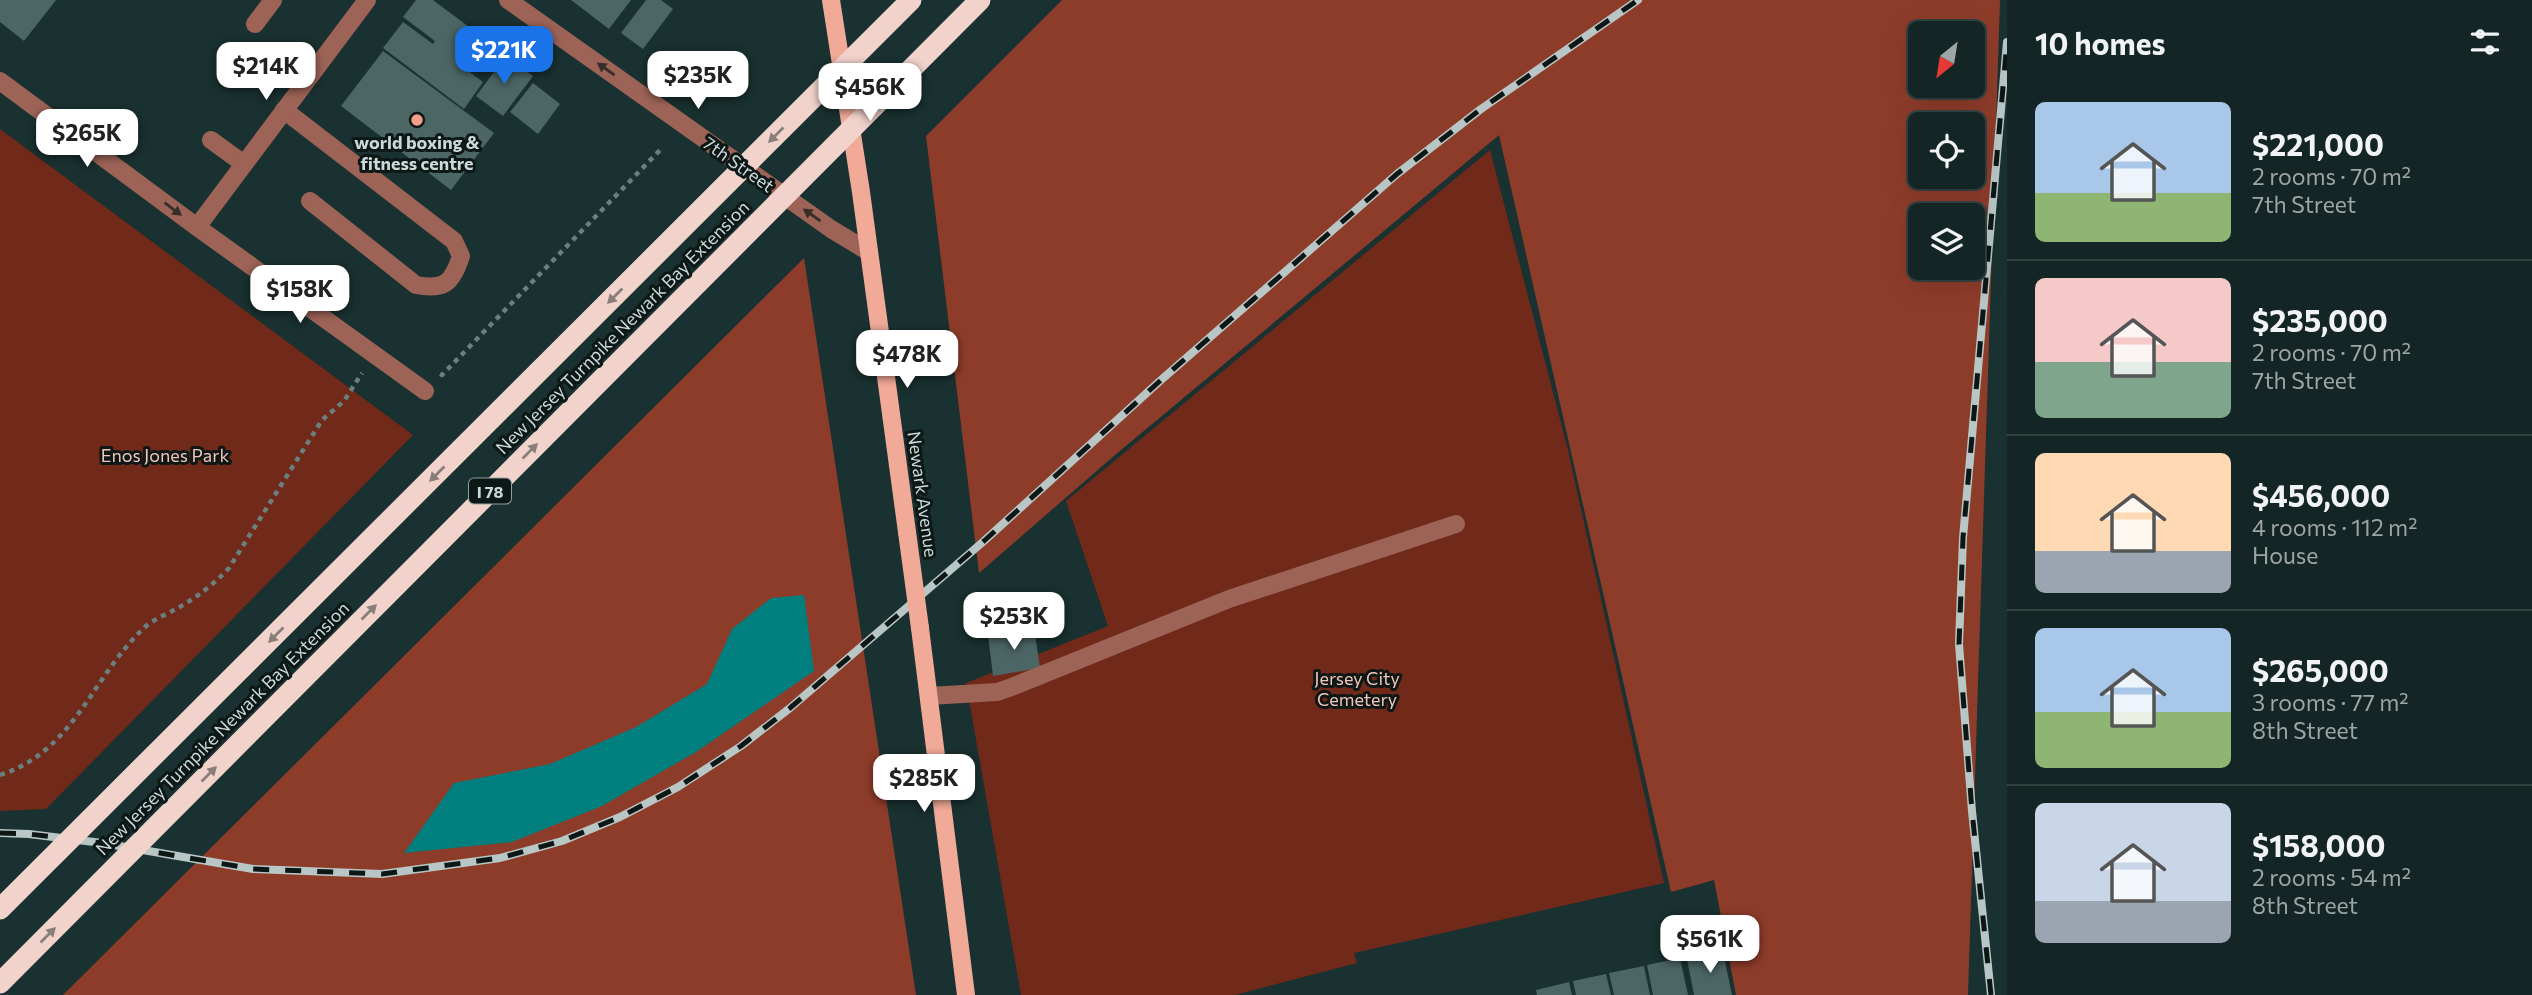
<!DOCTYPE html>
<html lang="en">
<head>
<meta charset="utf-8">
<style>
  body { margin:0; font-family:Commissioner,sans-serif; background:#203131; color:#f1f3f6; height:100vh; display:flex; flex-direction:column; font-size:26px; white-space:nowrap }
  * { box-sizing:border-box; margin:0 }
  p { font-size:23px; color:#9da5a6 }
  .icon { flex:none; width:38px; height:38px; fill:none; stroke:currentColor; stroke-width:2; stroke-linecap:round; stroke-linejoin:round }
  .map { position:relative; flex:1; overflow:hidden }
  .drawer { display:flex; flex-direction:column; background:#132524; width:525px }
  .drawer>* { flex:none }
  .needle { width:46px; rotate:210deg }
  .tools { position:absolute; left:1908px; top:21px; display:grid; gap:14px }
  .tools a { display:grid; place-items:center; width:77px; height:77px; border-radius:10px; background:#132524; box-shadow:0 7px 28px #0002,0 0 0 2px #324241; font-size:35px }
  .price { position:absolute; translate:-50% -60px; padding:0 16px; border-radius:14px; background:#fff; color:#222; font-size:23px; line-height:46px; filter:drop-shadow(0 2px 4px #0008) }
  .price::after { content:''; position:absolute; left:50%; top:42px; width:21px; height:16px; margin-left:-10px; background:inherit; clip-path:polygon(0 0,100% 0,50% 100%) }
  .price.current { background:#1a73e8; color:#fff }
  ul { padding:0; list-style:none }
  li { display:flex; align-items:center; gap:21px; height:175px; padding:0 28px }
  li+li { border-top:2px solid #324241 }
  li span { display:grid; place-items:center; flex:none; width:196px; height:140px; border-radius:10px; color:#555 }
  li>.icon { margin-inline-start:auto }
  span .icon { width:84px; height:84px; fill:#fffc; stroke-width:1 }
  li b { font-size:30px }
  h2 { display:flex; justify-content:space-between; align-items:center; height:84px; padding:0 28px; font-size:30px }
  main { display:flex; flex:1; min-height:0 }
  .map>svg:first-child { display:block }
</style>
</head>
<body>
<main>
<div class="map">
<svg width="2007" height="995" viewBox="0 0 2007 995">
  <rect width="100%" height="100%" fill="#193130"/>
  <g fill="#71291a">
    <polygon points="0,129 413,435 46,809 0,811"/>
    <polygon points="1490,150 1567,446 1664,883 1354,953 1357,963 1235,995 1021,995 966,683 1108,626 1066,501"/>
  </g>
  <g fill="#8e3c2a" fill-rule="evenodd">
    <path d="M1062 0H2000L1968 995H1736L1714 880 1671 892 1499 135 1115 455 979 573 926 136ZM1920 33H1972V86H1920ZM1920 124H1972V177H1920ZM1920 215H1972V268H1920Z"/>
    <polygon points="804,258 916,995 63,995"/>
  </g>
  <polygon fill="#007f7e" points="804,595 814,671 696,752 602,806 512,842 404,853 454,783 550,764 636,727 707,684 732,629 771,598"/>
  <g fill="#4c6665">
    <polygon points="0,0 56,0 24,41 0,22"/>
    <polygon points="416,0 433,0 489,42 485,48 489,51 477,66 473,63 468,70 459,64 483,82 464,109 383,48 403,22 433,44 435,41 403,17"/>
    <polygon points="571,0 631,0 609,29"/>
    <polygon points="646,0 661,0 673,9 643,49 621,33"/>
    <polygon points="383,51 494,133 451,190 341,106"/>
    <polygon points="506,56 533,76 503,116 476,96"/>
    <polygon points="533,83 560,104 538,134 510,112"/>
    <polygon points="1034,627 1040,668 993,676 988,635"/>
    <polygon points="1723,952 1732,995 1694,995 1687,959"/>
    <polygon points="1680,958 1688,995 1653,995 1647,965"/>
    <polygon points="1644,966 1650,995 1614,995 1609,973"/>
    <polygon points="1606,974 1611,995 1576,995 1573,981"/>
    <polygon points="1569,982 1572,995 1537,995 1536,990"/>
  </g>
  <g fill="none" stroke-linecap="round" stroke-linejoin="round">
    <g stroke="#6b7f7e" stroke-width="4.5" stroke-dasharray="5 5" stroke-linecap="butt">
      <polyline points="440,374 442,375 662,148"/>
      <path d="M0 775C75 751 92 676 145 627 154 619 167 614 178 608 197 597 213 585 229 568L322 420 344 401 362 373"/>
    </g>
    <g stroke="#9d6356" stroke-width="18">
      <polyline points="508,0 831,229 869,252"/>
      <polyline points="255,24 273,0"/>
      <polyline points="0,81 197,227 425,391"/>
      <path d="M284 110 454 241 461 256C452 284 444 290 416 285L310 201"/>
      <polyline points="211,140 244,164"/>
      <polyline points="197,227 367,0"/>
      <polyline points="929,696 997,692 1009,688 1229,599 1456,524"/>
    </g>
    <g stroke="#f1a998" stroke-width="18">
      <polyline points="831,0 861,192 907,532"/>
      <polyline points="920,628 966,995"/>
    </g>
    <defs>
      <g id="rail">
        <polyline points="0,833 29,834 102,843 253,869 382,874 500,858 562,841 620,817 678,787 741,746 790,708 984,541 1161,380 1397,174 1481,109 1638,0"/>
        <polyline points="1991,995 1972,811 1959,644 1963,538 2007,42"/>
      </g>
    </defs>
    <use href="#rail" stroke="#b8c7c6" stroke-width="8"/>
    <use href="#rail" stroke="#0c1716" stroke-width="5" stroke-dasharray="16" stroke-linecap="butt"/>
    <polyline stroke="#f1a998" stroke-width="18" points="907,532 920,628"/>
    <g stroke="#f1d3cc" stroke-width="21">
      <polyline points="0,909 911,0"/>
      <polyline points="0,983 980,0"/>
    </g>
  </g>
  <defs><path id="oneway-solid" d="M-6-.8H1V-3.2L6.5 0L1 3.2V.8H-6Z" transform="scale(1.75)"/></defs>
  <g fill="#382e29">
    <use href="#oneway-solid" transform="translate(606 69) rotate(-145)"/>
    <use href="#oneway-solid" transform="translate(173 209) rotate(37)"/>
    <use href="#oneway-solid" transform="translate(812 215) rotate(-145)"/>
  </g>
  <g fill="#8a7e7a">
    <use href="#oneway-solid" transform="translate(776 135) rotate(135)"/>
    <use href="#oneway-solid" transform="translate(615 296) rotate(135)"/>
    <use href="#oneway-solid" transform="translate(530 451) rotate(-45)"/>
    <use href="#oneway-solid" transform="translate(437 474) rotate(135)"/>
    <use href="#oneway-solid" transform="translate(369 612) rotate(-45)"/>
    <use href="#oneway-solid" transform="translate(276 635) rotate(135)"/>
    <use href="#oneway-solid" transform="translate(209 774) rotate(-45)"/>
    <use href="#oneway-solid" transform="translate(48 935) rotate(-45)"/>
  </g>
  <circle fill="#f49e89" stroke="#0c1716" stroke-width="2.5" cx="417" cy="120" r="7"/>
  <g text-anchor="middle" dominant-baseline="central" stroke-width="6" stroke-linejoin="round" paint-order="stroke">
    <rect fill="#0c1716" stroke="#929f9e" stroke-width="2" x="469" y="478.5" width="42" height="25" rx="5"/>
    <g font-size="16" font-weight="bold" fill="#cbd9d8">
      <text x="490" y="491">I 78</text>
    </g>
    <g font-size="18" font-weight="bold" fill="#cbd9d8" stroke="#0c1716">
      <text x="417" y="142">world boxing &amp;<tspan x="417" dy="21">fitness centre</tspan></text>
    </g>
    <g font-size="18" fill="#cbd9d8" stroke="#0c1716">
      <text transform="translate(739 164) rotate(35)">7th Street</text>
      <text transform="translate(622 327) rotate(-45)">New Jersey Turnpike Newark Bay Extension</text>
      <text transform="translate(923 494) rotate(82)">Newark Avenue</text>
      <text transform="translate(222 728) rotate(-45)">New Jersey Turnpike Newark Bay Extension</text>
    </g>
    <g font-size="18" fill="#f5c4b9" stroke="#0c1716">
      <text x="165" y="455">Enos Jones Park</text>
      <text x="1357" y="678">Jersey City<tspan x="1357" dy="21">Cemetery</tspan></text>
    </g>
  </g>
</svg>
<div class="tools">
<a><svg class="needle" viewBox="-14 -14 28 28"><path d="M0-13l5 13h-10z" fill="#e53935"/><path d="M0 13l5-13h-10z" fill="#9da5a6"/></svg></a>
<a><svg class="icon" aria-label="locate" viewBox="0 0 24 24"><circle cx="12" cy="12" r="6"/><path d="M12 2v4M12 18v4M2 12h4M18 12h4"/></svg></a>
<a><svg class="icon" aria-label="layers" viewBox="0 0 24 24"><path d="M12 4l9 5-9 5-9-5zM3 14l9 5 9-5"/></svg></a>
</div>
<b class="price current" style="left:504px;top:86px">$221K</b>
<b class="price" style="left:266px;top:102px">$214K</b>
<b class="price" style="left:698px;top:111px">$235K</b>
<b class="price" style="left:870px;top:123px">$456K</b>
<b class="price" style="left:87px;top:169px">$265K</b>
<b class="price" style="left:300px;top:325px">$158K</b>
<b class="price" style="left:907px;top:390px">$478K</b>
<b class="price" style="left:1014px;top:652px">$253K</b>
<b class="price" style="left:924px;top:814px">$285K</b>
<b class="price" style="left:1710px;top:975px">$561K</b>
</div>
<section class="drawer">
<h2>10 homes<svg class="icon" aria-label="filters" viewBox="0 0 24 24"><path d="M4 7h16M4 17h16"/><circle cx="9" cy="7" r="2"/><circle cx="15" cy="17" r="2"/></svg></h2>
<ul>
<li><span style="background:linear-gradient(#a9c7e8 65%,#8fb573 0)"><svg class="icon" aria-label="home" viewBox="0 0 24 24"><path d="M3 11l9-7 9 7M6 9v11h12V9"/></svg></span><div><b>$221,000</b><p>2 rooms · 70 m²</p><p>7th Street</p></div></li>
<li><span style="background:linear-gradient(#f6c9c9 60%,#7fa58c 0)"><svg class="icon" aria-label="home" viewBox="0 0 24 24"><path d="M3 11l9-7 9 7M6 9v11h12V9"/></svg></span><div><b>$235,000</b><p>2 rooms · 70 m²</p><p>7th Street</p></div></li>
<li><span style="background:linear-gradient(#ffd9b3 70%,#9aa5b1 0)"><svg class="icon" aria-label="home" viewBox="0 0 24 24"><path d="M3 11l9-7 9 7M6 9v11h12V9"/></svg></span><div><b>$456,000</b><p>4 rooms · 112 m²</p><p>House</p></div></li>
<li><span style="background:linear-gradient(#a9c7e8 60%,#8fb573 0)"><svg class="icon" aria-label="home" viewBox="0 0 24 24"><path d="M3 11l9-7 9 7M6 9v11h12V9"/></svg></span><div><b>$265,000</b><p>3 rooms · 77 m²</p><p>8th Street</p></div></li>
<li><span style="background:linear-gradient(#c9d6e8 70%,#9aa5b1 0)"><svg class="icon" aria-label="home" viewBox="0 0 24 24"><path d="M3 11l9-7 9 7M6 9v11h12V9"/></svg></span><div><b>$158,000</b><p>2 rooms · 54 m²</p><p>8th Street</p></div></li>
</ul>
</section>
</main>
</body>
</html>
